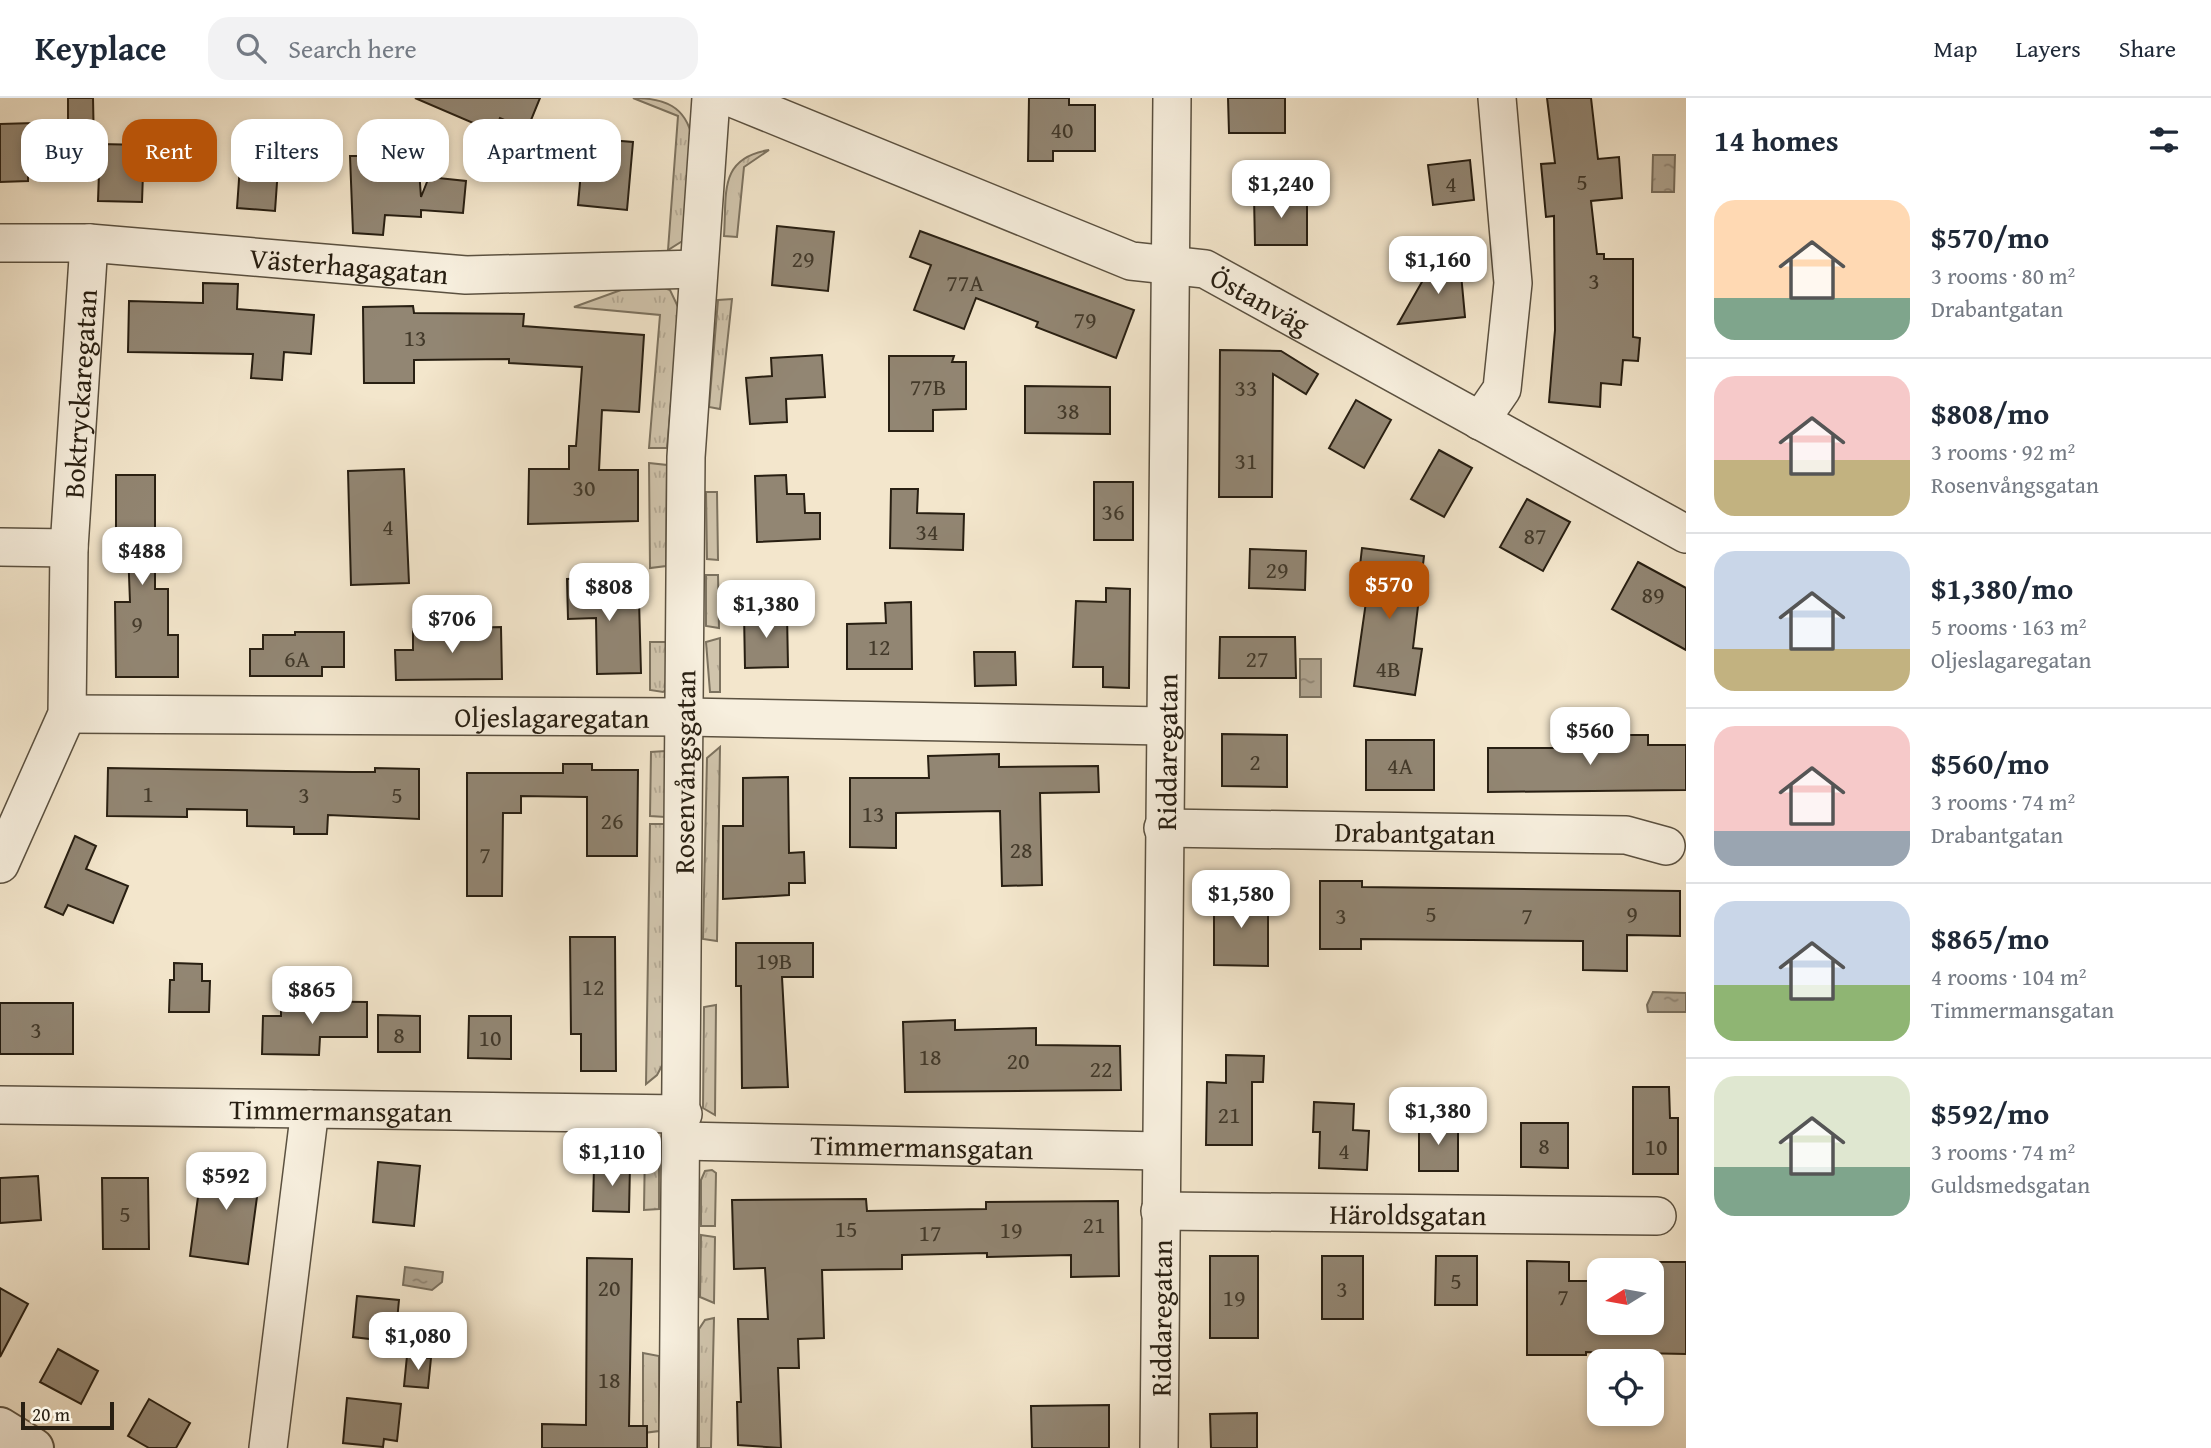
<!DOCTYPE html>
<html lang="en">
<head>
<meta charset="utf-8">
<style>
  body { margin:0; font-family:"Gentium Book Plus",serif; background:#f2f2f3; color:#1f2937; height:100vh; display:flex; flex-direction:column; font-size:26px; white-space:nowrap }
  * { box-sizing:border-box; margin:0 }
  p { font-size:23px; color:#747a83 }
  .icon { flex:none; width:38px; height:38px; fill:none; stroke:currentColor; stroke-width:2; stroke-linecap:round; stroke-linejoin:round }
  .map { position:relative; flex:1; overflow:hidden }
  .side { display:flex; flex-direction:column; background:#fff; width:525px }
  .side>* { flex:none }
  .hud { position:absolute; left:21px; top:21px; width:665px; height:63px; display:flex; gap:14px }
  .needle { width:46px; rotate:259deg }
  .tools { position:absolute; left:1587px; top:1160px; display:grid; gap:14px }
  .tools a { display:grid; place-items:center; width:77px; height:77px; border-radius:14px; background:#fff; box-shadow:0 4px 10px #0003; font-size:35px }
  .scale { position:absolute; left:21px; bottom:18px; width:93px; box-sizing:border-box; padding-left:7px; border:4px solid #281f12; border-top:0; font-size:19px; line-height:24px; white-space:nowrap; color:#281f12; -webkit-text-stroke:5px #f7efde; paint-order:stroke }
  .price { position:absolute; translate:-50% -60px; padding:0 16px; border-radius:14px; background:#fff; color:#222; font-size:23px; line-height:46px; filter:drop-shadow(0 2px 4px #0008) }
  .price::after { content:''; position:absolute; left:50%; top:42px; width:21px; height:16px; margin-left:-10px; background:inherit; clip-path:polygon(0 0,100% 0,50% 100%) }
  .price.active { background:#b45309; color:#fff }
  ul { padding:0; list-style:none }
  li { display:flex; align-items:center; gap:21px; height:175px; padding:0 28px }
  li+li { border-top:2px solid #e0e1e3 }
  li span { display:grid; place-items:center; flex:none; width:196px; height:140px; border-radius:21px; color:#555 }
  li>.icon { margin-inline-start:auto }
  span .icon { width:84px; height:84px; fill:#fffc; stroke-width:1 }
  li b { font-size:30px }
  h2 { display:flex; justify-content:space-between; align-items:center; height:84px; padding:0 28px; font-size:30px }
  .chip { padding:0 24px; border-radius:21px; background:#fff; box-shadow:0 4px 10px #0003; font-size:24px; line-height:63px }
  .chip.active { background:#b45309; color:#fff }
  header { display:flex; align-items:center; gap:42px; box-sizing:border-box; height:98px; padding:0 35px; background:#fff; border-bottom:2px solid #e0e1e3 }
  header strong { font-size:33px }
  nav { display:flex; gap:38px; margin-inline-start:auto; font-size:24px }
  .search { width:490px; height:63px; background:#f2f2f3; display:flex; align-items:center; gap:18px; box-sizing:border-box; padding:0 24px; border-radius:21px; color:#747a83; font-size:26px }
  main { display:flex; flex:1; min-height:0 }
  .map>svg:first-child { display:block }
</style>
</head>
<body>
<header>
<strong>Keyplace</strong>
<div class="search"><svg class="icon" aria-label="search" viewBox="0 0 24 24"><circle cx="10" cy="10" r="6"/><path d="M15 15l6 6"/></svg>Search here</div>
<nav><a>Map</a><a>Layers</a><a>Share</a></nav>
</header>
<main>
<div class="map">
<svg width="1686" height="1350" viewBox="0 0 1686 1350">
  <defs>
    <pattern id="grass-tufts" width="24" height="20" patternUnits="userSpaceOnUse" patternTransform="scale(1.75)"><rect width="24" height="20" fill="#d0c4ac"/><path d="M3 7l-1-3M5 7V3M7 7l1-3M15 17l-1-3M17 17v-4M19 17l1-3" fill="none" stroke="#b3a893"/></pattern>
    <pattern id="water-ripples" width="26" height="14" patternUnits="userSpaceOnUse" patternTransform="scale(1.75)"><rect width="26" height="14" fill="#aea28d"/><path d="M2 4q2-2 4 0t4 0M15 11q2-2 4 0t4 0" fill="none" stroke="#8e8372"/></pattern>
  </defs>
  <rect width="100%" height="100%" fill="#f3e6cc"/>
  <filter id="stains"><feTurbulence type="fractalNoise" baseFrequency=".00286" numOctaves="4"/><feColorMatrix values="0 0 0 0 .2 0 0 0 0 .09 0 0 0 0 .02 0 0 0 .5 -.17"/></filter>
  <radialGradient id="worn" r=".72"><stop offset=".6" stop-color="#630" stop-opacity="0"/><stop offset="1" stop-color="#630" stop-opacity=".3"/></radialGradient>
  <g fill="url(#grass-tufts)" stroke="#7c725f" stroke-width="2">
    <path d="M633 0C664 0 686 8 692 40L684 142 668 152 678 18Z"/>
    <path d="M769 52 744 69 737 139 724 138C727 96 718 60 769 52Z"/>
    <polygon points="656,187 670,192 679,211 667,350 649,350 660,217 574,209 632,188"/>
    <polygon points="732,201 720,311 709,309 718,202"/>
    <polygon points="649,365 667,367 666,468 650,470"/>
    <polygon points="706,394 717,394 718,462 707,461"/>
    <polygon points="706,477 718,477 719,530 706,528"/>
    <polygon points="720,540 720,594 710,594 706,544"/>
    <polygon points="650,544 667,544 667,591 663,594 650,592"/>
    <polygon points="720,649 717,843 703,841 707,660"/>
    <polygon points="665,653 665,719 650,718 651,654"/>
    <polygon points="650,726 667,726 665,962 657,977 646,986"/>
    <polygon points="716,907 715,1017 703,1010 704,909"/>
    <polygon points="645,1047 659,1049 659,1111 644,1112"/>
    <polygon points="712,1072 716,1075 715,1128 701,1128 701,1082 705,1073"/>
    <polygon points="701,1137 715,1139 714,1205 700,1199"/>
    <polygon points="714,1220 711,1350 699,1350 699,1231 705,1222"/>
    <polygon points="643,1255 659,1258 659,1333 643,1335"/>
  </g>
  <g fill="url(#water-ripples)" stroke="#786e5c" stroke-width="2">
    <polygon points="1653,57 1675,57 1674,94 1652,94"/>
    <rect x="1300" y="561" width="21" height="38"/>
    <polygon points="1653,894 1686,895 1686,914 1648,914 1647,907"/>
    <polygon points="405,1169 443,1174 442,1184 432,1192 403,1187"/>
  </g>
  <g fill="#928673" stroke="#281f12" stroke-width="2">
    <polygon points="68,0 93,0 94,51 28,52 28,83 0,84 0,26 68,24"/>
    <polygon points="415,0 540,0 527,32 500,20 494,34"/>
    <polygon points="1029,0 1069,0 1069,7 1095,7 1095,53 1053,53 1053,63 1028,63"/>
    <polygon points="1228,0 1285,0 1285,35 1229,35"/>
    <polygon points="1547,0 1591,0 1598,61 1619,59 1622,100 1591,103 1597,156 1604,156 1604,161 1633,161 1633,239 1640,240 1638,263 1623,262 1621,287 1601,285 1600,309 1549,304 1555,232 1554,118 1546,119 1541,66 1555,65"/>
    <polygon points="584,40 633,44 627,112 578,107"/>
    <polygon points="100,46 144,47 142,104 98,103"/>
    <polygon points="241,53 279,56 275,113 237,110"/>
    <polygon points="350,58 389,58 389,70 419,72 421,99 429,79 466,83 463,115 421,112 421,119 385,117 383,137 353,135"/>
    <polygon points="1470,62 1474,102 1433,107 1428,67"/>
    <polygon points="1254,98 1307,98 1307,147 1255,147"/>
    <polygon points="777,128 834,134 828,193 772,187"/>
    <polygon points="920,133 1134,212 1116,260 1036,229 1038,224 976,200 964,231 914,212 931,167 910,159"/>
    <polygon points="1460,165 1465,219 1398,226 1431,168"/>
    <polygon points="203,185 238,186 237,211 314,217 311,256 284,254 282,282 251,280 253,256 128,254 129,203 203,205"/>
    <polygon points="413,208 414,215 524,216 523,228 644,237 639,314 602,312 599,372 638,372 638,423 528,426 529,371 569,371 569,348 576,348 582,269 509,265 509,261 414,262 414,285 364,285 363,209"/>
    <polygon points="1220,252 1281,253 1318,276 1306,296 1273,276 1272,399 1219,399"/>
    <polygon points="822,257 825,299 786,301 787,324 750,326 746,280 772,278 771,260"/>
    <polygon points="889,258 954,258 952,264 966,264 966,311 933,312 933,333 889,333"/>
    <polygon points="1025,288 1110,289 1110,336 1025,335"/>
    <polygon points="1356,302 1391,322 1364,370 1329,350"/>
    <polygon points="1439,352 1472,370 1444,419 1411,401"/>
    <polygon points="404,371 409,485 351,487 348,373"/>
    <polygon points="116,377 155,377 155,491 168,491 168,537 178,537 178,579 116,579 115,504 130,504 128,451 116,451"/>
    <polygon points="786,377 787,396 804,396 805,415 820,415 820,441 757,444 755,378"/>
    <rect x="1094" y="384" width="39" height="58"/>
    <polygon points="891,391 918,391 917,415 964,416 963,452 890,450"/>
    <polygon points="1527,401 1570,424 1543,473 1500,449"/>
    <polygon points="1362,450 1424,458 1413,550 1422,551 1415,597 1354,588 1366,504 1356,503"/>
    <polygon points="1250,451 1306,453 1305,492 1249,490"/>
    <polygon points="1638,464 1686,490 1686,552 1612,511"/>
    <polygon points="620,479 620,502 639,502 641,575 597,576 596,520 568,521 567,481"/>
    <polygon points="1106,490 1130,491 1129,590 1103,589 1103,569 1073,569 1076,503 1106,504"/>
    <polygon points="911,504 912,571 847,571 847,526 886,525 885,505"/>
    <polygon points="744,515 787,515 788,569 745,570"/>
    <polygon points="501,529 502,581 396,582 395,552 413,552 413,531"/>
    <polygon points="295,534 344,534 344,569 322,569 322,578 250,578 250,551 263,551 263,537 295,537"/>
    <polygon points="1220,539 1295,539 1296,580 1219,580"/>
    <polygon points="974,554 1015,554 1016,587 975,588"/>
    <polygon points="1222,636 1287,637 1287,689 1222,688"/>
    <polygon points="1598,637 1648,637 1648,647 1686,647 1686,692 1488,694 1488,650 1598,650"/>
    <rect x="1366" y="642" width="68" height="50"/>
    <polygon points="999,656 999,669 1098,668 1099,694 1040,695 1042,787 1002,788 1000,713 896,715 896,750 850,749 850,680 929,680 928,658"/>
    <polygon points="563,666 592,666 592,672 638,672 637,758 587,758 587,699 521,698 521,715 503,715 502,798 467,798 467,675 563,675"/>
    <polygon points="108,670 352,674 375,674 375,670 419,671 419,721 328,717 327,736 294,736 294,729 247,728 247,712 187,711 187,719 107,718"/>
    <polygon points="788,679 789,755 804,754 805,785 789,785 789,797 723,801 723,728 743,728 743,680"/>
    <polygon points="75,738 96,748 86,771 128,788 113,825 68,807 63,817 45,809"/>
    <polygon points="1320,783 1362,783 1362,789 1680,793 1680,838 1627,837 1627,873 1583,872 1583,843 1361,841 1361,851 1320,851"/>
    <polygon points="1214,797 1268,797 1268,868 1214,867"/>
    <polygon points="570,839 615,839 616,973 581,973 581,936 571,936"/>
    <polygon points="736,845 813,845 813,879 782,879 788,989 742,990 741,888 736,888"/>
    <polygon points="174,865 202,866 202,883 210,883 209,914 169,914 170,882 174,882"/>
    <polygon points="281,903 367,904 367,939 320,939 319,957 262,956 263,918 281,918"/>
    <rect x="0" y="905" width="73" height="51"/>
    <polygon points="378,917 420,918 420,954 378,954"/>
    <polygon points="469,918 511,918 511,961 468,960"/>
    <polygon points="955,922 955,932 1036,930 1036,947 1120,948 1121,992 905,994 903,924"/>
    <polygon points="1226,957 1264,958 1263,984 1252,984 1252,1047 1206,1047 1207,984 1226,985"/>
    <polygon points="1633,989 1669,989 1670,1020 1678,1020 1678,1076 1633,1076"/>
    <polygon points="1314,1004 1354,1006 1353,1032 1369,1033 1367,1072 1319,1070 1320,1034 1313,1034"/>
    <polygon points="1419,1024 1458,1025 1458,1073 1419,1073"/>
    <polygon points="1521,1025 1568,1025 1568,1070 1521,1069"/>
    <polygon points="203,1062 261,1069 248,1166 190,1158"/>
    <polygon points="378,1064 420,1068 414,1128 373,1124"/>
    <polygon points="594,1066 630,1067 629,1114 593,1113"/>
    <polygon points="38,1078 41,1122 0,1125 0,1080"/>
    <polygon points="102,1080 148,1080 149,1151 103,1151"/>
    <polygon points="866,1101 867,1113 986,1111 986,1104 1118,1103 1119,1178 1071,1179 1071,1157 987,1159 987,1155 902,1157 902,1171 822,1172 824,1240 798,1241 799,1270 778,1270 781,1350 738,1347 737,1304 741,1304 738,1221 768,1221 765,1170 734,1171 732,1102"/>
    <rect x="1210" y="1158" width="48" height="82"/>
    <rect x="1322" y="1158" width="41" height="63"/>
    <polygon points="1436,1158 1477,1158 1477,1207 1435,1207"/>
    <polygon points="587,1160 632,1161 629,1328 647,1328 647,1350 542,1350 542,1326 586,1327"/>
    <polygon points="1527,1163 1569,1164 1569,1183 1600,1183 1600,1225 1652,1225 1652,1164 1686,1164 1686,1256 1586,1254 1586,1257 1527,1257"/>
    <polygon points="0,1190 28,1206 0,1259"/>
    <polygon points="357,1198 399,1202 395,1244 353,1239"/>
    <polygon points="58,1251 98,1273 81,1306 40,1284"/>
    <polygon points="407,1258 431,1260 428,1290 404,1288"/>
    <polygon points="347,1300 401,1306 397,1343 384,1341 383,1349 343,1345"/>
    <polygon points="149,1301 190,1325 176,1350 149,1350 128,1338"/>
    <polygon points="1109,1307 1109,1350 1032,1350 1031,1308"/>
    <polygon points="1257,1315 1257,1350 1211,1350 1210,1316"/>
  </g>
  <g fill="none" stroke-linecap="round" stroke-linejoin="round">
    <defs>
      <g id="minor">
        <path id="s1" d="M732 0 1131 163 1205 171 1686 436"/>
        <path id="s2" d="M0 145H89L466 177 698 171"/>
        <polyline points="1480,323 1502,291 1513,185 1497,0"/>
        <polyline points="0,449 69,450"/>
        <path id="s3" d="M67 616 686 619 1164 628"/>
        <path id="s4" d="M1163 730 1626 737 1666 748"/>
        <path id="s5" d="M0 766 67 616 69 450 89 145"/>
        <path id="s6" d="M0 1007 683 1016"/>
        <path id="s7" d="M682 1043 1160 1053"/>
        <path id="s8" d="M1160 1113 1657 1118"/>
        <polyline points="268,1350 310,1011"/>
        <path id="s9" d="M678 1350 686 359 711 0"/>
        <path id="s10" d="M1159 1350 1172 0"/>
      </g>
      <polyline id="tertiary" points="0,1329 34,1350"/>
    </defs>
    <use href="#minor" stroke="#5b5140" stroke-width="40"/>
    <use href="#tertiary" stroke="#5b5140" stroke-width="42"/>
    <use href="#minor" stroke="#f7efde" stroke-width="37"/>
    <use href="#tertiary" stroke="#f7efde" stroke-width="38"/>
  </g>
  <g text-anchor="middle" dominant-baseline="central" stroke-width="6" stroke-linejoin="round" paint-order="stroke">
    <g font-size="24" fill="#42392a">
      <text x="1062" y="31">40</text>
      <text x="1582" y="83">5</text>
      <text x="1451" y="85">4</text>
      <text x="803" y="160">29</text>
      <text x="1594" y="182">3</text>
      <text x="965" y="184">77A</text>
      <text x="1085" y="221">79</text>
      <text x="415" y="239">13</text>
      <text x="928" y="288">77B</text>
      <text x="1246" y="289">33</text>
      <text x="1068" y="312">38</text>
      <text x="1246" y="362">31</text>
      <text x="584" y="389">30</text>
      <text x="1113" y="413">36</text>
      <text x="388" y="428">4</text>
      <text x="927" y="433">34</text>
      <text x="1535" y="437">87</text>
      <text x="1277" y="471">29</text>
      <text x="1653" y="496">89</text>
      <text x="137" y="525">9</text>
      <text x="879" y="548">12</text>
      <text x="297" y="560">6A</text>
      <text x="1257" y="560">27</text>
      <text x="1388" y="570">4B</text>
      <text x="1255" y="663">2</text>
      <text x="1400" y="667">4A</text>
      <text x="148" y="695">1</text>
      <text x="304" y="696">3</text>
      <text x="397" y="696">5</text>
      <text x="873" y="715">13</text>
      <text x="612" y="722">26</text>
      <text x="1021" y="751">28</text>
      <text x="485" y="756">7</text>
      <text x="1431" y="815">5</text>
      <text x="1632" y="815">9</text>
      <text x="1341" y="817">3</text>
      <text x="1527" y="817">7</text>
      <text x="774" y="862">19B</text>
      <text x="593" y="888">12</text>
      <text x="36" y="931">3</text>
      <text x="399" y="936">8</text>
      <text x="490" y="939">10</text>
      <text x="930" y="958">18</text>
      <text x="1018" y="962">20</text>
      <text x="1101" y="970">22</text>
      <text x="1229" y="1016">21</text>
      <text x="1544" y="1047">8</text>
      <text x="1656" y="1048">10</text>
      <text x="1344" y="1052">4</text>
      <text x="125" y="1115">5</text>
      <text x="1094" y="1126">21</text>
      <text x="846" y="1130">15</text>
      <text x="1011" y="1131">19</text>
      <text x="930" y="1134">17</text>
      <text x="1456" y="1182">5</text>
      <text x="609" y="1189">20</text>
      <text x="1342" y="1190">3</text>
      <text x="1563" y="1198">7</text>
      <text x="1234" y="1199">19</text>
      <text x="609" y="1281">18</text>
    </g>
    <g font-size="28" fill="#281f12" stroke="#f7efde">
      <text stroke="none"><textPath href="#s2" startOffset="350">Västerhagagatan</textPath></text>
      <text stroke="none"><textPath href="#s1" startOffset="569">Östanväg</textPath></text>
      <text stroke="none"><textPath href="#s5" startOffset="485">Boktryckaregatan</textPath></text>
      <text stroke="none"><textPath href="#s3" startOffset="485">Oljeslagaregatan</textPath></text>
      <text stroke="none"><textPath href="#s10" startOffset="696">Riddaregatan</textPath></text>
      <text stroke="none"><textPath href="#s9" startOffset="676">Rosenvångsgatan</textPath></text>
      <text stroke="none"><textPath href="#s4" startOffset="252">Drabantgatan</textPath></text>
      <text stroke="none"><textPath href="#s6" startOffset="341">Timmermansgatan</textPath></text>
      <text stroke="none"><textPath href="#s7" startOffset="240">Timmermansgatan</textPath></text>
      <text stroke="none"><textPath href="#s8" startOffset="248">Häroldsgatan</textPath></text>
      <text stroke="none"><textPath href="#s10" startOffset="130">Riddaregatan</textPath></text>
    </g>
  </g>
  <rect width="100%" height="100%" filter="url(#stains)"/>
  <rect width="100%" height="100%" fill="url(#worn)"/>
</svg>
<div class="tools">
<a><svg class="needle" viewBox="-14 -14 28 28"><path d="M0-13l5 13h-10z" fill="#e53935"/><path d="M0 13l5-13h-10z" fill="#747a83"/></svg></a>
<a><svg class="icon" aria-label="locate" viewBox="0 0 24 24"><circle cx="12" cy="12" r="6"/><path d="M12 2v4M12 18v4M2 12h4M18 12h4"/></svg></a>
</div>
<div class="scale">20 m</div>
<b class="price" style="left:1281px;top:122px">$1,240</b>
<b class="price" style="left:1438px;top:198px">$1,160</b>
<b class="price" style="left:142px;top:489px">$488</b>
<b class="price active" style="left:1389px;top:523px">$570</b>
<b class="price" style="left:609px;top:525px">$808</b>
<b class="price" style="left:766px;top:542px">$1,380</b>
<b class="price" style="left:452px;top:557px">$706</b>
<b class="price" style="left:1590px;top:669px">$560</b>
<b class="price" style="left:1241px;top:832px">$1,580</b>
<b class="price" style="left:312px;top:928px">$865</b>
<b class="price" style="left:1438px;top:1049px">$1,380</b>
<b class="price" style="left:612px;top:1090px">$1,110</b>
<b class="price" style="left:226px;top:1114px">$592</b>
<b class="price" style="left:418px;top:1274px">$1,080</b>
<div class="hud">
<a class="chip">Buy</a>
<a class="chip active">Rent</a>
<a class="chip">Filters</a>
<a class="chip">New</a>
<a class="chip">Apartment</a>
</div>
</div>
<section class="side">
<h2>14 homes<svg class="icon" aria-label="filters" viewBox="0 0 24 24"><path d="M4 7h16M4 17h16"/><circle cx="9" cy="7" r="2"/><circle cx="15" cy="17" r="2"/></svg></h2>
<ul>
<li><span style="background:linear-gradient(#ffd9b3 70%,#7fa58c 0)"><svg class="icon" aria-label="home" viewBox="0 0 24 24"><path d="M3 11l9-7 9 7M6 9v11h12V9"/></svg></span><div><b>$570/mo</b><p>3 rooms · 80 m²</p><p>Drabantgatan</p></div></li>
<li><span style="background:linear-gradient(#f6c9c9 60%,#c2b280 0)"><svg class="icon" aria-label="home" viewBox="0 0 24 24"><path d="M3 11l9-7 9 7M6 9v11h12V9"/></svg></span><div><b>$808/mo</b><p>3 rooms · 92 m²</p><p>Rosenvångsgatan</p></div></li>
<li><span style="background:linear-gradient(#c9d6e8 70%,#c2b280 0)"><svg class="icon" aria-label="home" viewBox="0 0 24 24"><path d="M3 11l9-7 9 7M6 9v11h12V9"/></svg></span><div><b>$1,380/mo</b><p>5 rooms · 163 m²</p><p>Oljeslagaregatan</p></div></li>
<li><span style="background:linear-gradient(#f6c9c9 75%,#9aa5b1 0)"><svg class="icon" aria-label="home" viewBox="0 0 24 24"><path d="M3 11l9-7 9 7M6 9v11h12V9"/></svg></span><div><b>$560/mo</b><p>3 rooms · 74 m²</p><p>Drabantgatan</p></div></li>
<li><span style="background:linear-gradient(#c9d6e8 60%,#8fb573 0)"><svg class="icon" aria-label="home" viewBox="0 0 24 24"><path d="M3 11l9-7 9 7M6 9v11h12V9"/></svg></span><div><b>$865/mo</b><p>4 rooms · 104 m²</p><p>Timmermansgatan</p></div></li>
<li><span style="background:linear-gradient(#dfe7d0 65%,#7fa58c 0)"><svg class="icon" aria-label="home" viewBox="0 0 24 24"><path d="M3 11l9-7 9 7M6 9v11h12V9"/></svg></span><div><b>$592/mo</b><p>3 rooms · 74 m²</p><p>Guldsmedsgatan</p></div></li>
</ul>
</section>
</main>
</body>
</html>
